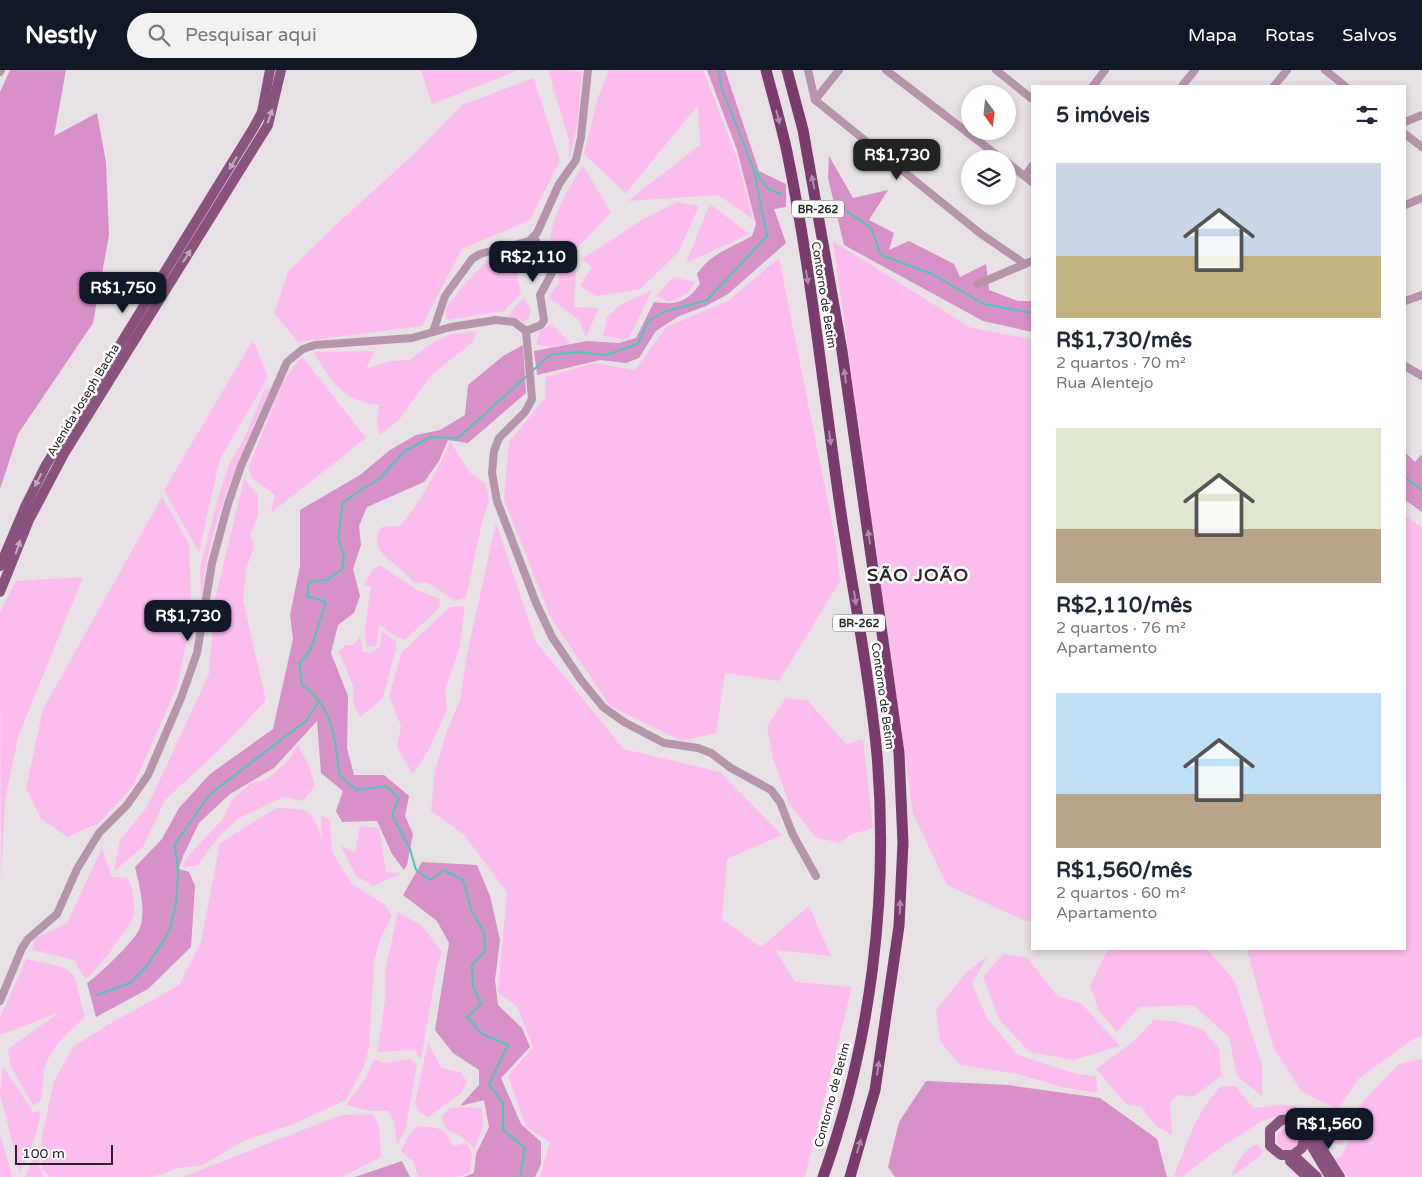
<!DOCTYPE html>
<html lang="pt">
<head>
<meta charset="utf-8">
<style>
  body { margin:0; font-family:"Varela Round",sans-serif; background:#f2f2f3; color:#1f2937; height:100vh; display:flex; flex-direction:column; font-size:19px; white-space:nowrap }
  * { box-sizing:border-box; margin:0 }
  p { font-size:16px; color:#747a83 }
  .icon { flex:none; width:28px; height:28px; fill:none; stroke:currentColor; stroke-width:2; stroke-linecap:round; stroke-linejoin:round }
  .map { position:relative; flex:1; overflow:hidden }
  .details { position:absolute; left:1031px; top:15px; width:375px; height:865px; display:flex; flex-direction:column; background:#fff; border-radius:0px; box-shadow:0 2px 8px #0003 }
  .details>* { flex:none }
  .needle { width:32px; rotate:165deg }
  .buttons { position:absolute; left:961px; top:15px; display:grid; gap:10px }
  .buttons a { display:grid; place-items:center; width:55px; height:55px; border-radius:50%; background:#fff; box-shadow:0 2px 8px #0003; font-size:25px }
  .scale { position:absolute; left:15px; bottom:12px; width:98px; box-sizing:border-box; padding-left:5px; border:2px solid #282527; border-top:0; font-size:14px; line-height:18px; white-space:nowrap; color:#282527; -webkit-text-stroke:4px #fff; paint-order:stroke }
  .price { position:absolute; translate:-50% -42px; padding:0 11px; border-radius:10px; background:#111827; color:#fff; font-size:16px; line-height:32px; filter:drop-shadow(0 1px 2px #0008) }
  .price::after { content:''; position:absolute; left:50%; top:30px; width:15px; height:11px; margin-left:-8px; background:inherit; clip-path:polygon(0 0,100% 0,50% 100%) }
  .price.selected { background:#222; color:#fff }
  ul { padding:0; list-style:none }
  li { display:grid; align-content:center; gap:10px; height:265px; padding:0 25px }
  li span { display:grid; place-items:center; height:155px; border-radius:0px; color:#555 }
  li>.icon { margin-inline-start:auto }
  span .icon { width:90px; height:90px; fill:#fffc; stroke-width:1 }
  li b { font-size:21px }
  h2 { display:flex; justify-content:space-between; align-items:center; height:60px; padding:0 25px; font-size:21px }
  header { display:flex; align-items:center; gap:30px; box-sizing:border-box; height:70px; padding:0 25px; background:#111827; color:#fff }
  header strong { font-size:24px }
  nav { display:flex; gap:28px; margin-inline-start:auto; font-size:18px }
  .search { width:350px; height:45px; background:#f2f2f3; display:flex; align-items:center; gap:12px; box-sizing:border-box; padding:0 18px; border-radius:28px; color:#747a83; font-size:19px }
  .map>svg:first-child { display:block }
</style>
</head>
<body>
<header>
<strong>Nestly</strong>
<div class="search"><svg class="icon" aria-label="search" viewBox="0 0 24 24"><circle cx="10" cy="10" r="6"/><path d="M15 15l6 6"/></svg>Pesquisar aqui</div>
<nav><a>Mapa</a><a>Rotas</a><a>Salvos</a></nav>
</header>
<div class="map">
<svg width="1422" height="1107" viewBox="0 0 1422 1107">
  <rect width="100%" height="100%" fill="#e7e0e5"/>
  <g fill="#febdef">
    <polygon points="421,0 519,0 432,34"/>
    <polygon points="548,0 582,1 578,52 569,90 569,70"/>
    <polygon points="609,0 703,0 738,91 753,149 718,125 628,131 700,75 698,35 626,123 584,84 597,30"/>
    <polygon points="534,8 560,91 530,150 462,179 422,256 298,272 274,243 288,202 337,154 417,81 462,35"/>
    <path d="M583 96 611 142 568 188 550 178C550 147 566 122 583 96Z"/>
    <polygon points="677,132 699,136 678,183 639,220 596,226 580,216 592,197 582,189 642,150"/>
    <polygon points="710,134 749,164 686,193"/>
    <polygon points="833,171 971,258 1032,269 1032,850 1025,851 947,815 913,744"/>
    <polygon points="508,184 516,199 521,223 504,241 447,250 445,240 465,213 490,188"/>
    <polygon points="779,188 836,473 840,511 779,611 725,603 716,663 682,671 610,636 551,548 504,430 509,372 545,328 546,307 594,293 635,300 666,257 728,231"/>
    <polygon points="558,195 576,201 574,237 599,238 586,267 579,250 548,227 559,213"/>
    <polygon points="673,207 695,212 687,224 669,232 656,226"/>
    <polygon points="652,220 628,270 603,266 607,247 620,235"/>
    <polygon points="523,228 531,238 529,248 524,252 509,247 513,239"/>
    <polygon points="552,254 570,273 553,277 536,275 540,261"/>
    <path d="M477 261 472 273 431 305 399 350 380 365 377 352 379 335C344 332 329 310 314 282L374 281 366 299 391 291 410 290 426 277 450 264Z"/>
    <polygon points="253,270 268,307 220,389 199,482 164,420"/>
    <polygon points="302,286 366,368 271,443 275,425 252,408 248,399 283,311"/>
    <path d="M271 317C247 371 223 423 209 481 203 508 201 539 196 567L201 530 200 498 218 428 229 394 244 369 264 321Z"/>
    <path d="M450 371 470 403 486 414 489 431 481 456 466 528 455 531 428 513 413 512C402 495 363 482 382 457L400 456C422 430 437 403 450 371Z"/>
    <polygon points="244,409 258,425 258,446 250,465 254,477 246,499 243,531 266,630 220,679 165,730 143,777 114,801 120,770 147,737 209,604 215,529"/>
    <polygon points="162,427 189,474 192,547 177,617 133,716 99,753 68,767 41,749 26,718 43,639"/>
    <polygon points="1405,446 1422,457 1422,966 1413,969 1358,1009 1338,1040 1301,1021 1273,977 1247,879 1405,879"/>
    <polygon points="496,453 536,572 624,679 720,702 782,765 727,789 722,849 761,877 809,836 831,886 775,880 795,912 852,917 805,1107 540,1107 550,1072 526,1057 508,1006 533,977 517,936 498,923 507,822 464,765 431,741 435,701 447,661 460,630 467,584"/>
    <polygon points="380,495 417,520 440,529 439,538 405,570 390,563 379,554 377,575 366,577 365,558 371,517 364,515 373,499"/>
    <polygon points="83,507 18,667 5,731 1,812 0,543 16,511"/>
    <polygon points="465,536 459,581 445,619 447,640 428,681 413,704 397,678 401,656 389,626 402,582 450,537"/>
    <polygon points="382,561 396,572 396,579 383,628 360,647 353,633 353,615 339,582 345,575 353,575 360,567 363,582 371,583 380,576"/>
    <polygon points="786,628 808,631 846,674 863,669 873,758 850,765 839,773 815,767 789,732 773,689 767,656"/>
    <polygon points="298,675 309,696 315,716 303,731 284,727 239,748 219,766 197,796 181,797 189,785 222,750 232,730 251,713 266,710 288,691"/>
    <path d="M276 738C311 740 312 737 322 771L321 745 330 750 332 782 352 814 384 834 392 846 381 867 374 890 369 978 363 998 346 1030 294 1054 243 1071 203 1095 179 1098 153 1107H50L42 1099V1067L54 1011 73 977 106 956 179 915 201 872 220 773Z"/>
    <polygon points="360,756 379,758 386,802 401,804 373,816 356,806 341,776 355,782"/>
    <path d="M102 778 112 807 128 808 132 818 135 846C120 866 104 895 85 909L74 890 32 880 35 868 67 853Z"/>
    <polygon points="398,842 422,856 442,882 437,897 421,989 414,980 377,982 385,931 385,901"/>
    <polygon points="1108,879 1207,879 1235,912 1262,995 1262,1026 1237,1006 1229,967 1193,935 1139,937 1117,962 1098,939 1090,916"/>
    <polygon points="1003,884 1028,888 1057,926 1082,934 1120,976 1073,990 1029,982 999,949 983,907"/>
    <polygon points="988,885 972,914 987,948 1018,985 1076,1004 1096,1006 1098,1023 1061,1017 1018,1004 960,995 940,971 936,940 965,904"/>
    <path d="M26 889 63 897 74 905 85 948C69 960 48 980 44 1001 42 1012 44 1022 40 1032L33 1035 11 997 8 979 60 942 0 965V948Z"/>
    <polygon points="1154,950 1174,951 1202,959 1219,978 1221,1006 1193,1027 1177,1025 1170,1032 1172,1065 1156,1056 1141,1036 1127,1035 1096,999 1133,972"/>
    <polygon points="428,972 441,998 461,1002 467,1012 461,1023 428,1047 421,1044 415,1034"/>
    <polygon points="374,989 384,993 410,989 417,995 405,1061 397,1075 394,1052 388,1041 371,1041 346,1035 365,1009"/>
    <polygon points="1422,989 1422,1107 1348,1107 1335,1090 1342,1086 1352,1061 1358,1037 1399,994"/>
    <polygon points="3,996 33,1042 41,1041 36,1065 20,1103 0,1024"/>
    <path d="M1221 1016H1236L1253 1038C1263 1037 1274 1035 1284 1035 1304 1036 1330 1046 1345 1059L1343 1076 1333 1073 1328 1078 1312 1052 1284 1044 1262 1051 1214 1082 1182 1107H1174C1186 1074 1196 1042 1221 1016Z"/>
    <polygon points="466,1037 482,1038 483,1056 475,1079 462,1067 447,1060 441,1047 450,1038"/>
    <polygon points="372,1044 379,1055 381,1087 342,1107 182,1107 341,1045"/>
    <path d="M416 1056C437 1058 445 1055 453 1076L466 1073 472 1084 470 1103 457 1107H418L414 1092 401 1082 407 1068Z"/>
    <circle cx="1288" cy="1069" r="11"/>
    <polygon points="0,1062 12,1107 0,1107"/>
    <path d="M1257 1074 1263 1081 1258 1088 1231 1107C1236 1093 1244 1079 1257 1074Z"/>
    <polygon points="39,1075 38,1086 43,1107 25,1107"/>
  </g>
  <g fill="#d890c8">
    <polygon points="10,0 66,0 54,66 97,43 106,93 109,165 93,253 18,364 0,419 0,22"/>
    <path d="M707 0H725L759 101 786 114V137L774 139 786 173 728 224 706 236 679 246 656 261 639 288 626 293 600 290 537 305 534 281 587 271 619 273 636 268 654 232C676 235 686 233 700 214L697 204C711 183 731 178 752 166L756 154 737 80Z"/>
    <polygon points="829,86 853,128 888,120 869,150 894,163 889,180 909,171 954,194 960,207 986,194 989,220 1018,231 1032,231 1032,262 983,251 844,175 828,108"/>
    <path d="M523 275 526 323 468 373 448 370 439 391 424 412 367 437 359 456 361 475 353 499 360 526 354 543 338 555 331 583 348 626 347 678 354 705H384L409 726 405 746 413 764 407 795 404 800 392 784 377 751 342 752 336 741 343 721 321 703 317 651 274 698 230 724 199 753 183 786 179 799 189 802 195 816 191 877 148 919 96 947 87 913C99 905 133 872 139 860 147 843 139 814 135 797L162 769 179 738 210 704 273 659 293 569 290 545 300 496V440L360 405 390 380 416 365 440 360 465 345 468 315 503 286Z"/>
    <polygon points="1405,382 1415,392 1422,384 1422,442 1405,430"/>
    <polygon points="422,792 477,795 490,826 500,870 495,910 498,935 522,958 530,977 501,1008 521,1054 541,1072 541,1094 535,1107 464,1107 474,1103 476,1084 489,1057 484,1030 460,1036 479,1015 479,1000 453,983 435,960 449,873 437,851 403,825"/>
    <polygon points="926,1011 1008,1015 1100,1028 1157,1069 1167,1107 895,1107 888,1097 899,1052"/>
    <polygon points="402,1091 410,1107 355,1107"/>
  </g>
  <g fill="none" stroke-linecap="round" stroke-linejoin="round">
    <g stroke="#4ec8b2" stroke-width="2">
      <polyline points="756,102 768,119 781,124"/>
      <polyline points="845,140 871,158 881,185 932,204 984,234 1032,243"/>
      <polyline points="531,302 550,285 577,282 606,285 638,274 648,251 664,242 707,230 767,166 754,100 722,19 718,0"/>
      <polyline points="1405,408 1422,420"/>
      <polyline points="97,925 130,913 147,896 170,860 176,834 178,803 175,774 210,724 307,650 319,631"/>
      <path d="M520 1107 525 1078 503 1060V1033L489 1014 508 975 482 964 467 947 481 934 473 916 472 895 485 881 484 862 472 842 463 810 444 800 430 810 416 800 410 779 392 745 399 728 386 716 357 720 339 705C336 670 333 636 302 615L299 593 310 581 326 532 307 526 309 512 327 510 342 499 344 486 338 468 343 433 353 425 379 409 405 381 431 367 458 368 528 305"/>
    </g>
    <g stroke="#b594ac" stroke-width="8">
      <polyline points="808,0 815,30 981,164 1025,194"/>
      <polyline points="886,0 1002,89"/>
      <polyline points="996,0 1032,29"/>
      <polyline points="1325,0 1345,16"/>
      <polyline points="0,2 1,0"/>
      <polyline points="1093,16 1105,0"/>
      <polyline points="1182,16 1195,0"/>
      <polyline points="1274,16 1287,0"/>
      <polyline points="815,30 839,0"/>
      <polyline points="1405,52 1422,45"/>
      <polyline points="1405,64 1422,77"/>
      <polyline points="1008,93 1032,112"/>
      <polyline points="1025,106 1032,96"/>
      <polyline points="1405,135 1422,128"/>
      <polyline points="978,214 1032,191"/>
      <polyline points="1405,231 1422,225"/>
      <polyline points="526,261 541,255 544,250 540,225 552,203 534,167"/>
      <polyline points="433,262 445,226 472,189 480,184 529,171 537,163 559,114 576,90 581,67 588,0"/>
      <polyline points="1405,296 1422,306"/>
      <polyline points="0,931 22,878 28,869 57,844 77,799 99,763 127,735 148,705 181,628 197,583 212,493 228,434 241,396 287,292 303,279 315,275 412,268 451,257 496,250 514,252 526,261 532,329 525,342 499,368 494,381 492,403 497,431 536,533 552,567 581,610 603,637 624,652 664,673 698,678 711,683 731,698 771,720 780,732 793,765 816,806"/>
    </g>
    <g stroke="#8a527e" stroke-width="10">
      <polyline points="0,496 25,437 46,395 254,57 262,42 270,0"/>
      <polyline points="0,522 29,450 65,382 268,55 281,0"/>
      <polyline points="1303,1058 1319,1074 1340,1107"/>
      <polyline points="1306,1067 1330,1107"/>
      <path d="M1293 1085 1302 1078 1305 1062C1300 1051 1292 1048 1281 1050L1270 1060V1076L1281 1085H1293L1317 1107"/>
      <polyline points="1290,1091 1307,1107"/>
    </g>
    <g stroke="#7a3a6d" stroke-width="11">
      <path d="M766 0C773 27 781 54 787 82 810 194 822 309 838 422 850 510 869 597 877 685 889 826 871 973 823 1107"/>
      <polyline points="787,0 803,60 842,281 899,683 903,773 899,856 875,1020 850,1107"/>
    </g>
  </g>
  <defs><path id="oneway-solid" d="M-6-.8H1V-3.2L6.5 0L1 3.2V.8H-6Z" transform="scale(1.25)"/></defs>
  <g fill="#c4a8be">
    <use href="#oneway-solid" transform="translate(270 46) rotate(-71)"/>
    <use href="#oneway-solid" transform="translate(233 93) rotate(122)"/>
    <use href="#oneway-solid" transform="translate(187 186) rotate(-58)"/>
    <use href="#oneway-solid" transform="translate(38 410) rotate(117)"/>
    <use href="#oneway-solid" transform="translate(18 477) rotate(-70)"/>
  </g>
  <g fill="#af89a7">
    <use href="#oneway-solid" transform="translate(778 47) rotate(76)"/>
    <use href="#oneway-solid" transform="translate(813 112) rotate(-101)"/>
    <use href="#oneway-solid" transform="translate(807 207) rotate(81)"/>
    <use href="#oneway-solid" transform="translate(845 306) rotate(-98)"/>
    <use href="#oneway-solid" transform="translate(830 368) rotate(82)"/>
    <use href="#oneway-solid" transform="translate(869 467) rotate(-98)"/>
    <use href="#oneway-solid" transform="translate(855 528) rotate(81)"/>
    <use href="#oneway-solid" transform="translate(900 837) rotate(-88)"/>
    <use href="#oneway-solid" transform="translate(878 998) rotate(-82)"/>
    <use href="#oneway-solid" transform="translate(859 1076) rotate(-74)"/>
  </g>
  <g text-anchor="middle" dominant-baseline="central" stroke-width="5" stroke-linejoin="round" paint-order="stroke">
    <g fill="#fff" stroke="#686668" stroke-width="1">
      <rect x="792" y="130.5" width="52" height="17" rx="4"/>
      <rect x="833" y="544.5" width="52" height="17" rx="4"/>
    </g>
    <g font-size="11" font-weight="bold" fill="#282527">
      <text x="818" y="139">BR-262</text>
      <text x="859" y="553">BR-262</text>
    </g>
    <g font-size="12" fill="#282527" stroke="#fff">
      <text transform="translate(824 225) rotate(81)">Contorno de Betim</text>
      <text transform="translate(83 330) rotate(-59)">Avenida Joseph Bacha</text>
      <text transform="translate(883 626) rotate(82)">Contorno de Betim</text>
      <text transform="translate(832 1025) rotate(-75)">Contorno de Betim</text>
    </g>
    <g font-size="18" font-weight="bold" letter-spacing="1" fill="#282527" stroke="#fff">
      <text x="918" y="505">SÃO JOÃO</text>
    </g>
  </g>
</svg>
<div class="buttons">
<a><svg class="needle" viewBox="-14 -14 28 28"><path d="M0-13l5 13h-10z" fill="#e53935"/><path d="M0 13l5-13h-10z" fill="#747a83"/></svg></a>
<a><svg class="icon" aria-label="layers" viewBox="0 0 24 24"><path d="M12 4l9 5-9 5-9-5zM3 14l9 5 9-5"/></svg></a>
</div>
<div class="scale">100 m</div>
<b class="price selected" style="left:897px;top:111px">R$1,730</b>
<b class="price" style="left:533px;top:213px">R$2,110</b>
<b class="price" style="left:123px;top:244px">R$1,750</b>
<b class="price" style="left:188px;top:572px">R$1,730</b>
<b class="price" style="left:1329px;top:1080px">R$1,560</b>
<section class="details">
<h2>5 imóveis<svg class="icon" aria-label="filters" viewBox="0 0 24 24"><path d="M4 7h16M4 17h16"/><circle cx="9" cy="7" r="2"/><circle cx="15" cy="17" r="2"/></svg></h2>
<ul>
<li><span style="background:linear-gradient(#c9d6e8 60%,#c2b280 0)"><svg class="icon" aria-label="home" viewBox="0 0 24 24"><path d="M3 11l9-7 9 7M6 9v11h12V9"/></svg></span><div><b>R$1,730/mês</b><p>2 quartos · 70 m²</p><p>Rua Alentejo</p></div></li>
<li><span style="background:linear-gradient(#dfe7d0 65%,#b9a48a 0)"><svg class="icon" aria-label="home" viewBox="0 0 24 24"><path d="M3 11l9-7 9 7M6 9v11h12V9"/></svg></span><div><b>R$2,110/mês</b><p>2 quartos · 76 m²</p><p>Apartamento</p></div></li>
<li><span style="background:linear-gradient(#bfe0f5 65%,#b9a48a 0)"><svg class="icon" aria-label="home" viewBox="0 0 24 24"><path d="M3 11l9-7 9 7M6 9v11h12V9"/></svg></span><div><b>R$1,560/mês</b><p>2 quartos · 60 m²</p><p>Apartamento</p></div></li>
</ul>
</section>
</div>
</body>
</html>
